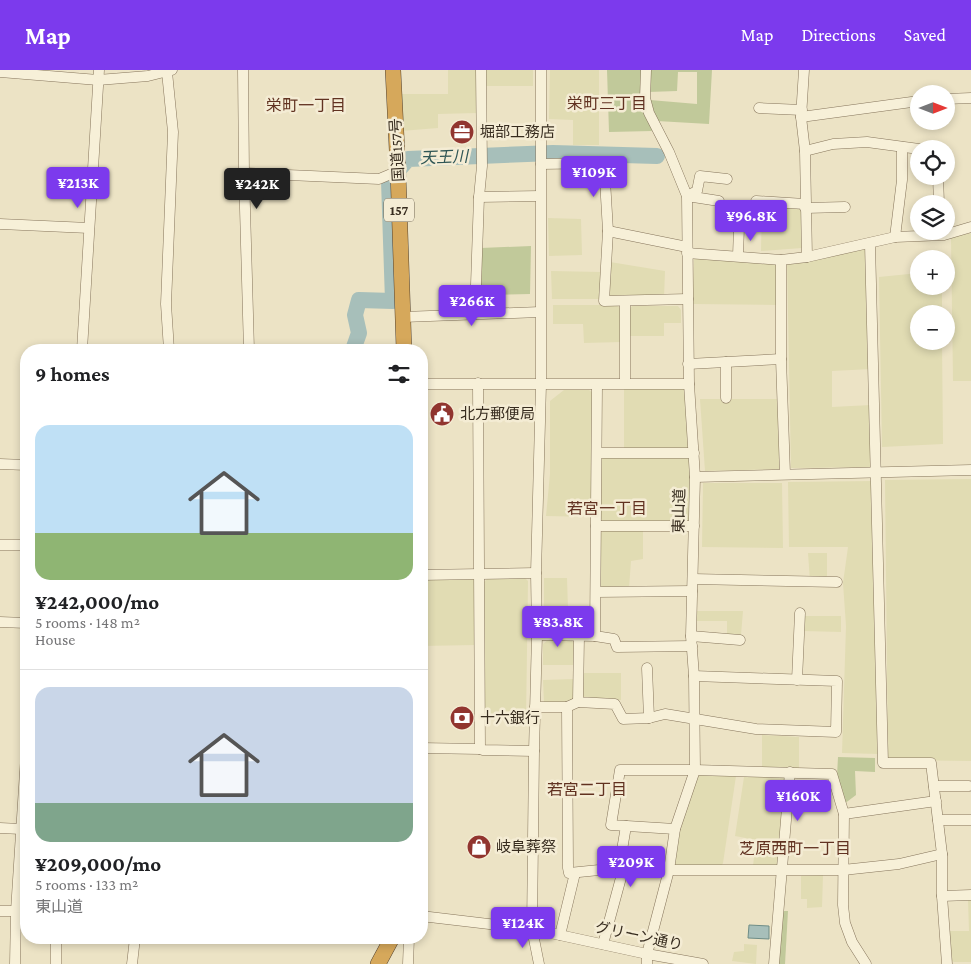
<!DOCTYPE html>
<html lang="en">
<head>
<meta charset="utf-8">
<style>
  body { margin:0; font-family:"Crimson Pro","Noto Sans JP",serif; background:#f6f6f6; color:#202124; height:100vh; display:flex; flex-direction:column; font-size:19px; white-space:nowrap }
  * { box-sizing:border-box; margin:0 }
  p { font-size:16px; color:#757577 }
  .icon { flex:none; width:28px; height:28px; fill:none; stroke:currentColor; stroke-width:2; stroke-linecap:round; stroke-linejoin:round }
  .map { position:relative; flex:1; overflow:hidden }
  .details { position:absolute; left:20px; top:274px; width:408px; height:600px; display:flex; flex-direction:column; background:#fff; border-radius:20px; box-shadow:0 2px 8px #0003 }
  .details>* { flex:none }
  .needle { width:32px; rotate:90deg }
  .controls { position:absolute; left:910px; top:15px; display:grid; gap:10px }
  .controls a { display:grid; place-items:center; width:45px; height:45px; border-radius:50%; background:#fff; box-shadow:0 2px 8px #0003; font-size:25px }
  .price { position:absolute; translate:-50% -42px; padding:0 11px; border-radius:5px; background:#7c3aed; color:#fff; font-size:16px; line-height:32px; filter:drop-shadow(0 1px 2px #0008) }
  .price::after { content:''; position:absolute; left:50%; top:30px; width:15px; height:11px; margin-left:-8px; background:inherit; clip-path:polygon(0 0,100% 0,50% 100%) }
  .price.active { background:#222; color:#fff }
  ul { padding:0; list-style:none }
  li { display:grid; align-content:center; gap:10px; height:265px; padding:0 15px }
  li+li { border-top:1px solid #e0e0e0 }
  li span { display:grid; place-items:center; height:155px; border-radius:15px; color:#555 }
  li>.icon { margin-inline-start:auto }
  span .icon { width:90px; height:90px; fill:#fffc; stroke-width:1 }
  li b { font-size:21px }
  h2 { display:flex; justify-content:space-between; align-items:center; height:60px; padding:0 15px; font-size:21px }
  header { display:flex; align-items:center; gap:30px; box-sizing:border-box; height:70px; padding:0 25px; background:#7c3aed; color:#fff }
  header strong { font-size:24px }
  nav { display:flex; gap:28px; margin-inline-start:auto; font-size:18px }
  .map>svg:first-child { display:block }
</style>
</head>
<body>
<header>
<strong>Map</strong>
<nav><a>Map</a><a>Directions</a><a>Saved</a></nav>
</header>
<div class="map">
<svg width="971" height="894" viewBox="0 0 971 894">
  <rect width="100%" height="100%" fill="#ece3c5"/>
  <g fill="#e1dcb3">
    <polygon points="448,0 477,0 477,43 438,44 438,58 401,61 399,24 448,24"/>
    <polygon points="486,0 533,0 533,16 485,16"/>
    <polygon points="550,0 599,0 599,75 573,75 573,50 549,49"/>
    <polygon points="762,134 801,136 802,178 761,181"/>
    <polygon points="548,148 581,149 582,185 549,186"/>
    <polygon points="971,163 971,311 953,311 951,167"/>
    <polygon points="868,178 871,299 832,301 832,337 871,335 872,397 791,398 787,191"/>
    <polygon points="694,187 774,193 777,196 777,235 693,234"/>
    <polygon points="610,192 665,201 664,228 611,227 608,224"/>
    <polygon points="551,201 601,202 599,229 552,229"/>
    <polygon points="919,203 919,216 942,216 942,244 919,244 919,271 942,271 943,374 882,377 879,207"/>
    <polygon points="553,235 617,235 621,239 621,272 584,273 583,254 553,254"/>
    <polygon points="632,236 678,236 681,240 681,253 664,253 664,266 629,266 630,239"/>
    <polygon points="624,318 682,318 686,321 690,376 687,379 624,379"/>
    <polygon points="564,320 589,320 593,323 592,447 546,446 550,404 550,331"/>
    <polygon points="700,329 779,329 779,399 705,401"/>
    <polygon points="604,387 687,387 690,390 690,449 687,451 604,452 600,448 600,391"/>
    <polygon points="971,409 971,691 888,690 885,410"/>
    <polygon points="874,411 879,684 842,683 846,556 843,513 848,477 789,477 788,412"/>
    <polygon points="703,413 782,413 783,478 702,477"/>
    <polygon points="643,459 643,489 631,491 629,518 602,519 600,516 601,463 604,460"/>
    <polygon points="808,483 827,483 827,510 810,511"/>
    <polygon points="421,508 471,508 476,512 476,575 421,576"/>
    <polygon points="488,508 525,508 528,511 526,649 484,649 484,512"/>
    <polygon points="544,508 567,508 568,539 591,539 591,559 588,562 565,562 565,539 544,539"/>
    <polygon points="695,541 743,541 741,565 727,564 727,551 695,551"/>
    <polygon points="803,546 841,546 841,562 803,561"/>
    <polygon points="548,570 571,570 575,574 574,595 543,595 543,574"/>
    <polygon points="583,603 621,603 621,630 586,630 583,626"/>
    <polygon points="574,609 574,626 571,630 565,633 544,633 543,610"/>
    <polygon points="762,665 799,667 799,699 762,698"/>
    <polygon points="701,703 733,703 736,706 723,793 721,797 677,797 674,794 679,764 697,705"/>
    <polygon points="746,705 785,708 778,794 775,797 753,796 756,770 735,766 744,707"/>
    <polygon points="823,805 822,837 807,838 807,829 801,829 801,806"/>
    <polygon points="968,829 971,829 971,892 954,892 951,890 949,861 969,861"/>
    <polygon points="744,874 757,875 756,894 732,891 734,882 744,881"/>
  </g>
  <g fill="#c1c99a">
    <polygon points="607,0 642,0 642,33 652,61 609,62"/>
    <polygon points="650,0 712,0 709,54 657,51 650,30 697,34 697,2 678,2 677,21 648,22"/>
    <polygon points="531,176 530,224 479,225 481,178"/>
    <polygon points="838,687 875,688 875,702 855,701 856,725 844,734 837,706"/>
    <polygon points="783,841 788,841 785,894 780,894 778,893"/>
  </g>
  <polygon fill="#a7bfba" stroke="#6e8d87" points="749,855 769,856 769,869 748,868"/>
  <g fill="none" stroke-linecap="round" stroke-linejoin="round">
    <polyline stroke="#a7bfba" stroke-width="16" points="353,280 359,263 355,245 359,230 393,231 389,111 408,89 553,83 657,86"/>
    <defs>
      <g id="minor">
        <polyline points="243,0 244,103 249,280"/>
        <polyline points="646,0 645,28 649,43 669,82 687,126 689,314 695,407 691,566 694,606 695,700 675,759 669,800 647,884 647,894"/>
        <polyline points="804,0 801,47 805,81 807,187"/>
        <polyline points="0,2 98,10 148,6 172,0"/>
        <polyline points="167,2 173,62 166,234 169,280"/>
        <polyline points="946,29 971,28"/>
        <polyline points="759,38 802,40"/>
        <polyline points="801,47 919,31"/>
        <polyline points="805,81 833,74 867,72 919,79"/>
        <polyline points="541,94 604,93 608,161 604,231 688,229"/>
        <polyline points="244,103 379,109 398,101"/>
        <polyline points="938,106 939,134"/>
        <polyline points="479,127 540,126"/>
        <polyline points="719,131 687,126 697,121 700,106 727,109"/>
        <polyline points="756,131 805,134"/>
        <polyline points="805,138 845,137"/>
        <polyline points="0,154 89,158"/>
        <polyline points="608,161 687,177"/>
        <polyline points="895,167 902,110 902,77"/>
        <polyline points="870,174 883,693 931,693 942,784 942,826 947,894"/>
        <polyline points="687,183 781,190 807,187 895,167 944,165 971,157"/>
        <polyline points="738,186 739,157"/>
        <polyline points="781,190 781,289 785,404"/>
        <polyline points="475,244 479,127 482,96 481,0"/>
        <polyline points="403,247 540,242"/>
        <polyline points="82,280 99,0"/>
        <polyline points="726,292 726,328"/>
        <polyline points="688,294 781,289"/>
        <polyline points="625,313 625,232"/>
        <polyline points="421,314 689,314"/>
        <polyline points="597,383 694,383"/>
        <polyline points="0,394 26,395"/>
        <polyline points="695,407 971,400"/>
        <polyline points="596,456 694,456"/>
        <polyline points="0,475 24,475"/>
        <polyline points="421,505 536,503"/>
        <polyline points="693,509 837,512"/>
        <polyline points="596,522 692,521"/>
        <polyline points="0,552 26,553"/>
        <polyline points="537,565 595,566 597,315"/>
        <polyline points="579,566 578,632 615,634 623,649 649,648 665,644 756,659 836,662 837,611 694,606"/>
        <polyline points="595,566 614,569 617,577 692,576"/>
        <polyline points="691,566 740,570"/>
        <polyline points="647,598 649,648"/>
        <polyline points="797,610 800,543"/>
        <polyline points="578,632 567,637 568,798 569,803 619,798"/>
        <polyline points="535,637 567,637"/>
        <polyline points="421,678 480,679 478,313"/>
        <polyline points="480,679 483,680 534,681"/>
        <polyline points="934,716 969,716"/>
        <polyline points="844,744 936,731"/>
        <polyline points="938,750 971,750"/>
        <polyline points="0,758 21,759"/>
        <polyline points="675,759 611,755 620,700 695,700 832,704 844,744 843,835 845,853 852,872 866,894"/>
        <polyline points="669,800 843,800 899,794 942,784"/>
        <polyline points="942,826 971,825"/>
        <polyline points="0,841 26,841"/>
        <polyline points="421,846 532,859 647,884 703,894"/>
        <polyline points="560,865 575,803"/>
        <polyline points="603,874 622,804 619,798 626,756"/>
        <polyline points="15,894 16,841 26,686"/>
        <polyline points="56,894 56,868"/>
        <polyline points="132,894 135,868"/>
        <polyline points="408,894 409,868"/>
        <polyline points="539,894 532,859 534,681 537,565 536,503 541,314 541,0"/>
        <polyline points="774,894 790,702"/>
      </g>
      <g id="highway">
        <polyline points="393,0 398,101 404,280"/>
        <polyline points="378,894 392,868"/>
      </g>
    </defs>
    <use href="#minor" stroke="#86755c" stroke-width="11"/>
    <use href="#highway" stroke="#544330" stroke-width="16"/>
    <use href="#minor" stroke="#f7f0d8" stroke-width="10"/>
    <use href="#highway" stroke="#d6a85b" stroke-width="15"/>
  </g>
  <defs>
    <symbol id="office-disc" viewBox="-11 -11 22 22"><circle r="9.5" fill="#91352f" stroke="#f4ecd4"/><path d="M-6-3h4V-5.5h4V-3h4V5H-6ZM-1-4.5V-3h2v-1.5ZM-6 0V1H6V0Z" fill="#fff"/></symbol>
    <symbol id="civic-disc" viewBox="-11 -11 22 22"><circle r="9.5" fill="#91352f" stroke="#f4ecd4"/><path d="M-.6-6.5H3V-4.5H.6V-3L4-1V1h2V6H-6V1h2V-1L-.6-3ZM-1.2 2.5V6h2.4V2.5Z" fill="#fff"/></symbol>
    <symbol id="bank-disc" viewBox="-11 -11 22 22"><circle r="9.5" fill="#91352f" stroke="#f4ecd4"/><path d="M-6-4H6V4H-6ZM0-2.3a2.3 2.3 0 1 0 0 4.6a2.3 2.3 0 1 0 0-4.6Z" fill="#fff"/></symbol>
    <symbol id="shop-disc" viewBox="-11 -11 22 22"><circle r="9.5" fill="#91352f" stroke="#f4ecd4"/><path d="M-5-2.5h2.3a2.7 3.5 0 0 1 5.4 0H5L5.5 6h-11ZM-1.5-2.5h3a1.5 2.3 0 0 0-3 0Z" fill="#fff"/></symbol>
  </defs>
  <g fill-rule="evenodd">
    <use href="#office-disc" x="448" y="48" width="28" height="28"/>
    <use href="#civic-disc" x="428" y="330" width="28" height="28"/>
    <use href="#bank-disc" x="448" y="634" width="28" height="28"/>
    <use href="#shop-disc" x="465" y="763" width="28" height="28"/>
  </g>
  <g text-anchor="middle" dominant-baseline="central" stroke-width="5" stroke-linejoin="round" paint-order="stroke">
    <rect fill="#f4ecd4" stroke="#706655" stroke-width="1" x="384" y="128.5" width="30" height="23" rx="4"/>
    <g font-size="14" font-weight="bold" fill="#372c1f">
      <text x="399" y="140">157</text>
    </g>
    <g font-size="15" fill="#372c1f" stroke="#f4ecd4" text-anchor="start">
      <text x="480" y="62">堀部工務店</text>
      <text x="460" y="344">北方郵便局</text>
      <text x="480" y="648">十六銀行</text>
      <text x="496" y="777">岐阜葬祭</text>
    </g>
    <g font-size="15" fill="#372c1f" stroke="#f4ecd4">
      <text transform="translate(397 80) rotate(-93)">国道157号</text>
      <text transform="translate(679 441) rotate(-89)">東山道</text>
      <text transform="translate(639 866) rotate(12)">グリーン通り</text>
    </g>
    <g font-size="16" fill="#613221" stroke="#f4ecd4">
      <text x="607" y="33">栄町三丁目</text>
      <text x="306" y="35">栄町一丁目</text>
      <text x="607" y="438">若宮一丁目</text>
      <text x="587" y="719">若宮二丁目</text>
      <text x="795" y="778">芝原西町一丁目</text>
    </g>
    <g font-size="16" font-style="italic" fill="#2f5655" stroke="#f4ecd4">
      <text transform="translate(444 87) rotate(-2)">天王川</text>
    </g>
  </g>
</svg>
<div class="controls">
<a><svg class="needle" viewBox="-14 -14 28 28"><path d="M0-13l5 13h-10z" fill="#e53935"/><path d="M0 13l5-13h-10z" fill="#757577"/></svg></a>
<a><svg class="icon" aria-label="locate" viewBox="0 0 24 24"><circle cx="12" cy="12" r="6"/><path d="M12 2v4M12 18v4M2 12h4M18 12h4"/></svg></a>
<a><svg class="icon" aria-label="layers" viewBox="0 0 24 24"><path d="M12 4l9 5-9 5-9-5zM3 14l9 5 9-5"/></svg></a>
<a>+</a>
<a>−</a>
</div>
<b class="price" style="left:594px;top:128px">¥109K</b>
<b class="price" style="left:78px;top:139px">¥213K</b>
<b class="price active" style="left:257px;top:140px">¥242K</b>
<b class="price" style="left:751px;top:172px">¥96.8K</b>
<b class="price" style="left:472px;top:257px">¥266K</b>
<b class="price" style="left:558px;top:578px">¥83.8K</b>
<b class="price" style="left:798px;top:752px">¥160K</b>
<b class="price" style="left:631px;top:818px">¥209K</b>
<b class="price" style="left:523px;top:879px">¥124K</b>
<section class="details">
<h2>9 homes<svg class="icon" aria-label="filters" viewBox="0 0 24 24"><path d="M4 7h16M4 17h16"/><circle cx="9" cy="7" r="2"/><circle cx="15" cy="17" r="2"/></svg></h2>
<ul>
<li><span style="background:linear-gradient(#bfe0f5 70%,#8fb573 0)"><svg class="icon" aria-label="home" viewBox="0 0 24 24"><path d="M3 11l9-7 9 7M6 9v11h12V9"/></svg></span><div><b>¥242,000/mo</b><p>5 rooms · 148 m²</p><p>House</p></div></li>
<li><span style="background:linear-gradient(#c9d6e8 75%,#7fa58c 0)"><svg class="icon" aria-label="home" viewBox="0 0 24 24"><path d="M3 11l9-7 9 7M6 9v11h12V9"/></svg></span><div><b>¥209,000/mo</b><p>5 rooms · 133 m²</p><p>東山道</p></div></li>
</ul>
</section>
</div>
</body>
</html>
